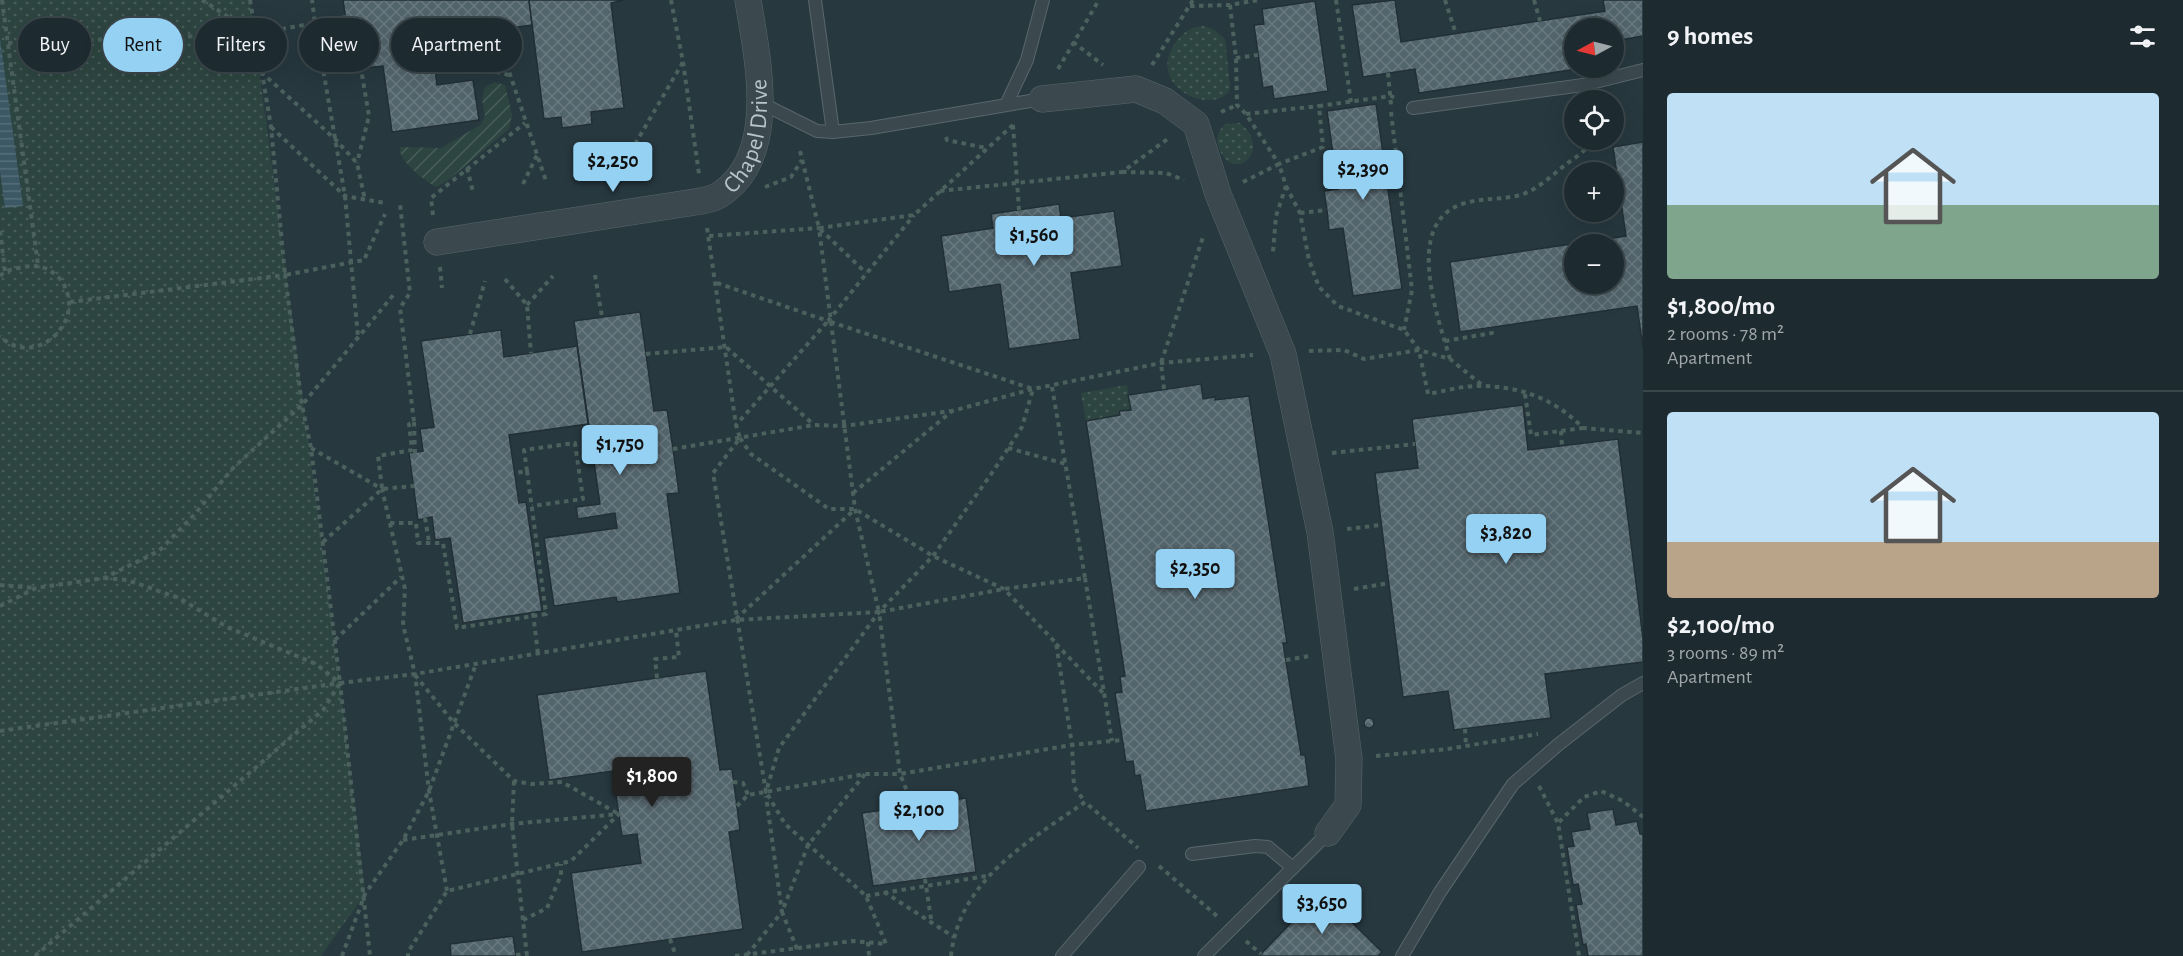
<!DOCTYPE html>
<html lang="en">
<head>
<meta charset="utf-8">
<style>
  body { margin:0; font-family:"Alegreya Sans",sans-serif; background:#2a363b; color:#f1f3f6; height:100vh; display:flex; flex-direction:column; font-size:22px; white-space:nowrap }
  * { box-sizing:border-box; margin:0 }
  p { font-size:20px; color:#a0a7aa }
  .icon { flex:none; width:33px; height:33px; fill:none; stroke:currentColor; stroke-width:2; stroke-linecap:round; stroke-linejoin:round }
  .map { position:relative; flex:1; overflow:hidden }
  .panel { display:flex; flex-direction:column; background:#1d2a2f; width:540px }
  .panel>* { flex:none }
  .guide { position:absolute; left:18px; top:18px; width:570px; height:54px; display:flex; gap:12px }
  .needle { width:39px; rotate:263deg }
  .buttons { position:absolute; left:1564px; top:18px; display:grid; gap:12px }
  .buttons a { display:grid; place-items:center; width:60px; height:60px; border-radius:50%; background:#1d2a2f; box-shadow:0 6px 24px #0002,0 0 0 2px #3b464b; font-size:30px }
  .price { position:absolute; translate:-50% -51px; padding:0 14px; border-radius:6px; background:#95d1f2; color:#111; font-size:20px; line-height:39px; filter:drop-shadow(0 2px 3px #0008) }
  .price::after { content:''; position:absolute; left:50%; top:36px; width:18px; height:14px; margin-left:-9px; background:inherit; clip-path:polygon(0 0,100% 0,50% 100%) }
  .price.on { background:#222; color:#fff }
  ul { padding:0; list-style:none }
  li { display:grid; align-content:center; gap:12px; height:318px; padding:0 24px }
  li+li { border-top:2px solid #3b464b }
  li span { display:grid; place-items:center; height:186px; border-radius:6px; color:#555 }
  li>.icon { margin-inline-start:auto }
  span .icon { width:108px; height:108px; fill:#fffc; stroke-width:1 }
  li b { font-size:26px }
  h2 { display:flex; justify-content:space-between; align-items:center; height:72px; padding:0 24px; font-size:26px }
  .tag { padding:0 21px; border-radius:27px; background:#1d2a2f; box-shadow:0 6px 24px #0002,0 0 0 2px #3b464b; font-size:21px; line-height:54px }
  .tag.on { background:#95d1f2; color:#111 }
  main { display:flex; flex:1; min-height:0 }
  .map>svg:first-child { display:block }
</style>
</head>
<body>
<main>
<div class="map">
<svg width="1643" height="956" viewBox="0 0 1643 956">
  <defs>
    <pattern id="grass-dots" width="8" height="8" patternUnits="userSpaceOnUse" patternTransform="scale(1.5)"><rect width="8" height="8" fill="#2d4540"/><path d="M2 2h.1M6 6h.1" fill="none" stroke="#495e5a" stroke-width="1.8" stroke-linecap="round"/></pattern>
    <pattern id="garden-furrows" width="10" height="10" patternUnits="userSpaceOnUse" patternTransform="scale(1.5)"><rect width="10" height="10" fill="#2d4540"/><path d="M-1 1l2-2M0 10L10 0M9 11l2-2" fill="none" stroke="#495e5a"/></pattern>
    <pattern id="water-rules" width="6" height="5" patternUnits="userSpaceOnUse" patternTransform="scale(1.5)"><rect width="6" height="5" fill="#3c5865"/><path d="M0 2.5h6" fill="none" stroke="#566e7a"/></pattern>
    <pattern id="building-cross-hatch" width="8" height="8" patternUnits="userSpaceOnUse" patternTransform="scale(1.5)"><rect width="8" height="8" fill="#53656c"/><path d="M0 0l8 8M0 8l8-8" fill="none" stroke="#6a7980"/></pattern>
  </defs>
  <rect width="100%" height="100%" fill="#27383f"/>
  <g fill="url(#grass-dots)">
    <polygon points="0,0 250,0 340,683 365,894 321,956 0,956"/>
    <path d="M1203 26 1213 29 1225 39 1230 85 1229 92C1206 116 1145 83 1176 42 1184 32 1190 27 1203 26Z"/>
    <path d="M1240 123C1273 150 1235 185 1219 149 1215 139 1218 131 1225 124Z"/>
    <polygon points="1127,385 1131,410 1119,411 1120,415 1086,421 1081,393"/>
  </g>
  <path fill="url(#garden-furrows)" d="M495 82 505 85 512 115 509 129 446 182 436 187C425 181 397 160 400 147L441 148 480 125 485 116 482 99 485 87Z"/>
  <polygon fill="url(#water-rules)" points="0,39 23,206 5,208 0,171"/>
  <g fill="url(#building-cross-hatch)" stroke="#223036" stroke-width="1.5" fill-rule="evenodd">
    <polygon points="343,0 529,0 532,25 431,39 437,85 473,80 479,120 392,132 383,66 364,68 360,39 349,40"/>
    <polygon points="529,0 624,0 611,3 624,108 591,112 592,124 562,128 561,117 544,119"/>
    <polygon points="1395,0 1401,42 1605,11 1603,0 1643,0 1643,36 1614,41 1614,28 1575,28 1575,68 1583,68 1419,93 1415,69 1363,77 1352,5"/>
    <polygon points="1315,1 1328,91 1274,99 1272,86 1263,88 1254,25 1264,24 1262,9"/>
    <polygon points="1376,104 1402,289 1353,296 1343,228 1329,230 1327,210 1324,191 1338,189 1327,111"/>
    <path d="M1643 142V348L1637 306 1460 332 1450 262 1626 236 1613 147ZM1575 244H1614V284H1575Z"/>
    <polygon points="1059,204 1061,218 1114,211 1122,266 1071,273 1080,339 1009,349 1000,284 949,292 941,236 993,228 991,214"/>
    <polygon points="640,312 654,411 667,410 673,449 679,493 667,494 680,593 617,602 616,597 554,606 544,538 617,528 615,513 578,519 576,507 600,504 574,321"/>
    <polygon points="501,330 504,357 577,346 588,424 509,435 519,503 526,502 542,611 463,623 450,538 435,540 432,517 418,520 409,453 423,451 420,429 434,427 421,341"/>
    <polygon points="1201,384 1203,399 1215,397 1215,400 1249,396 1287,643 1283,643 1301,755 1305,755 1309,786 1146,811 1140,775 1135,776 1133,761 1126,762 1115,693 1122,692 1120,677 1125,676 1086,421 1120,415 1119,411 1131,410 1128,395"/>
    <polygon points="1523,405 1528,450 1618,439 1643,639 1643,662 1545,674 1551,718 1454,730 1448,691 1403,697 1375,473 1418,468 1412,419"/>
    <polygon points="706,671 720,770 732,769 740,830 729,832 743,929 582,952 571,873 641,863 637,834 622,836 616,795 630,793 627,769 549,780 537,695"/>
    <circle cx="1369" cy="723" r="5"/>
    <polygon points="966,798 976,872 873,886 862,813"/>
    <polygon points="1613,809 1616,825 1637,821 1640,834 1643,834 1643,956 1588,956 1586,944 1583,945 1576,905 1582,904 1578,884 1573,885 1567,847 1574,846 1571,832 1590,829 1587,813"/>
    <polygon points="1321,892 1382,952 1378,956 1259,956"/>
    <polygon points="513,936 516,956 451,956 450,944"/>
  </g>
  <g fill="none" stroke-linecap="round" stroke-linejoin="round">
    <defs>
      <g id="lane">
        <polyline points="815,0 833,132"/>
        <polyline points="761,103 817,131 833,132 871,128 1042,99"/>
        <polyline points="1006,105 1027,60 1043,0"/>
        <polyline points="1413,108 1583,85 1643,70"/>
        <polyline points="1192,854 1255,846 1268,847 1293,868"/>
        <polyline points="1062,956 1139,867"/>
        <polyline points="1204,956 1328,833"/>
        <polyline points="1402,956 1440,892 1513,784 1559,744 1622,695 1643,683"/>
      </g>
      <g id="street">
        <polyline points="1042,99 1136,89 1165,101 1196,124 1218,194 1283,354 1320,532 1349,759 1348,805 1328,833"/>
        <path id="s1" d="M437 242 682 204C694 202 711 201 721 194 780 154 757 57 748 0"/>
      </g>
    </defs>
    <use href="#lane" stroke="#59666d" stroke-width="14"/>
    <use href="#street" stroke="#59666d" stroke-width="27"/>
    <g stroke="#4b615d" stroke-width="4" stroke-dasharray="4.5 4.5" stroke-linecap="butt">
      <polyline points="2,0 38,265"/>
      <polyline points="250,0 271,127 285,275 364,260 385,214"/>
      <polyline points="671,0 683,62 699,174"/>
      <polyline points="1336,0 1351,102"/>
      <polyline points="1445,0 1456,34"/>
      <polyline points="1534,0 1540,21"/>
      <polyline points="1230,5 1236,58 1237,105 1246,114 1279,164 1323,147 1319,106 1391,96 1397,99"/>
      <polyline points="1190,6 1230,5 1258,0"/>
      <polyline points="346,17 315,23 345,196 358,337"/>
      <polyline points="495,30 546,181"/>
      <polyline points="255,34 315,23 312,0"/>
      <polyline points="356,39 369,116 357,163"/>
      <polyline points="1073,42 1103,65"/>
      <polyline points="8,43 255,34 202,0"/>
      <polyline points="1236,58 1258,55"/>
      <polyline points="434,63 459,62 509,75"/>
      <polyline points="1152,65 1193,0"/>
      <polyline points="1058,69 1099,0"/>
      <polyline points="261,72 335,139 357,163 365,200"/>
      <polyline points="1388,73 1391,105"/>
      <polyline points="1221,112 1237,105"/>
      <polyline points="1391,112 1412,290 1404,330"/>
      <polyline points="1246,114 1319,106"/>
      <polyline points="1013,125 914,215 819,228 855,509 879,612 1004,589 1085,578 1052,387"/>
      <polyline points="1013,125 1019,210"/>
      <polyline points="271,127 345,196 385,203"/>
      <polyline points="946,137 947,140 986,148"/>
      <polyline points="800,151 819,228 866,273"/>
      <polyline points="467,168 473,192"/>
      <polyline points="1122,172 1166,173 1184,180"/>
      <polyline points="617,175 683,62"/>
      <polyline points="1243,182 1279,164 1286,186 1276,216 1273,252"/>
      <polyline points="523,184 538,153"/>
      <polyline points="1286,186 1300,213 1309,260 1319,287 1338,306 1404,330 1419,350 1450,359 1482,385"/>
      <polyline points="765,187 791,177 802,160"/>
      <polyline points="940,191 1122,172 1169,138"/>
      <polyline points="1300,213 1327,210"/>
      <polyline points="433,215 431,198 525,123"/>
      <polyline points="707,228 736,425 740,438 713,473 766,792 779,748 879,612 933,556 994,470 1022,427 1033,389 828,321 736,425"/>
      <polyline points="0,231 5,271"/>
      <polyline points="709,236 819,228"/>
      <polyline points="440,267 442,288"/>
      <polyline points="595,275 602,317"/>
      <path d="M0 276C8 268 20 268 30 266 41 265 52 270 59 278 92 317 36 372 0 336"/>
      <polyline points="505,279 527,305 531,353"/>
      <polyline points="717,283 828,321 914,215"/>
      <polyline points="527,305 553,276"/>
      <polyline points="470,334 485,281"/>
      <polyline points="1445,341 1492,333 1492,327"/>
      <path d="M1309 351 1344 350 1364 359 1419 350 1428 394C1445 391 1465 385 1483 386 1523 387 1556 400 1583 428L1643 433"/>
      <polyline points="646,354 726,347 813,424"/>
      <path d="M1450 359C1438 317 1403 224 1462 204 1479 198 1498 200 1516 196 1535 192 1550 177 1565 165 1574 158 1588 151 1590 140"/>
      <polyline points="1164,389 1161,363 1204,234"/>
      <polyline points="1525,394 1531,435 1583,428"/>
      <polyline points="414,422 415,453"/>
      <polyline points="1561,431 1562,446"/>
      <polyline points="740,438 751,454 829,509 855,509 933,556 1004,589 1056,643 1072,745 1074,787 1085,802"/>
      <polyline points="311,448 382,489 405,589 403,625 415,674 429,791 447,891"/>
      <polyline points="1008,448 1066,464"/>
      <polyline points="673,449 814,425 844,426 951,411"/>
      <polyline points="1332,453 1415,444"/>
      <polyline points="527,471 524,450 575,443 583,499 532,506"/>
      <polyline points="382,488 378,456 412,450 409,424 414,422 400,308 410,293 400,204"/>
      <polyline points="853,493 952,411 1033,389 1161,363 1253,355"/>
      <polyline points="425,518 429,542"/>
      <polyline points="390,523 416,523 418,543 443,543 457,628 546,614 527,471 515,473"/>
      <polyline points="1347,529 1381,525"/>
      <polyline points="323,542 382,489 414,486"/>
      <polyline points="104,578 127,580 179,598 227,627 316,664 340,683 415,674 736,620 879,612 900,774 865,774 748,795 737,806"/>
      <polyline points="1085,578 1112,741"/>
      <polyline points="0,585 35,588"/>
      <polyline points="1354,589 1389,583"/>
      <polyline points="0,606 36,588 104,578 159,551 194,515 233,468 302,405 395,293"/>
      <polyline points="736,619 854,510"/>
      <polyline points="335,640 401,577"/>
      <polyline points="1056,644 1103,693"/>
      <polyline points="1286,660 1310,656"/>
      <polyline points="415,675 454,723 514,781 531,784 562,782 617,813"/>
      <polyline points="657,678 655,659 679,657 676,631"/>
      <polyline points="1465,729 1466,746"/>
      <polyline points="0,731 340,683 370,956"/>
      <polyline points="1376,756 1448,749 1538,734"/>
      <polyline points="514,781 512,824 527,956"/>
      <polyline points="733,782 743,783 748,795"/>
      <polyline points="1539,786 1558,823 1579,956"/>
      <polyline points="913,806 900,774 1072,745 1122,740"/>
      <polyline points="1559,822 1584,797 1601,791 1623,801 1643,817"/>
      <polyline points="403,840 512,824 619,814 571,861 447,891 408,952 408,956"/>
      <polyline points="1159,866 1217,916"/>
      <polyline points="925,879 931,919"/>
      <polyline points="884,892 954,937"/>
      <polyline points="866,896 986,876"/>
      <polyline points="523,920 547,908 561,875 561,864"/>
      <polyline points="670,939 676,956"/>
      <polyline points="1246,941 1261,954"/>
      <polyline points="868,942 869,956"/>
      <polyline points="797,949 782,912 808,845 865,774"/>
      <polyline points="516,955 526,954"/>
      <polyline points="747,955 782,912 766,796"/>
      <polyline points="35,956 323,710 340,683 311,448 302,405 285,275 70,302"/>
      <polyline points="342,956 365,894 403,840 429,791 476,664"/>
      <polyline points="735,956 853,941 886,944 866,896 785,824 766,792"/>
      <path d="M951 956C959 880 1028 842 1085 802L1138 848"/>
    </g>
    <use href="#lane" stroke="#3b494f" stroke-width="12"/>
    <use href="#street" stroke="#3b494f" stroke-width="26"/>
    <polyline stroke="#4b615d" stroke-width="4" stroke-dasharray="4.5 4.5" stroke-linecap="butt" points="533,613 538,654"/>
  </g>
  <g text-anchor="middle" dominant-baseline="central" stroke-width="5" stroke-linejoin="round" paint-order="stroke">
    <g font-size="24" fill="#b8c3ca" stroke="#202e34">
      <text stroke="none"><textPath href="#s1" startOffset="356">Chapel Drive</textPath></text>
    </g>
  </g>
</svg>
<div class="buttons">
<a><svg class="needle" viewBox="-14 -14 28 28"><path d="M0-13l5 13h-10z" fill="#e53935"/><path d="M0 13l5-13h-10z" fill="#a0a7aa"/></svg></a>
<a><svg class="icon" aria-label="locate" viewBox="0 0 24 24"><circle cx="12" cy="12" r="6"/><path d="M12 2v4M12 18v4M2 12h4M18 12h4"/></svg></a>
<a>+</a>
<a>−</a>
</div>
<b class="price" style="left:613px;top:193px">$2,250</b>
<b class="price" style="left:1363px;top:201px">$2,390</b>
<b class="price" style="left:1034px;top:267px">$1,560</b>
<b class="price" style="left:620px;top:476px">$1,750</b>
<b class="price" style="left:1506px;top:565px">$3,820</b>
<b class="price" style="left:1195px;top:600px">$2,350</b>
<b class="price on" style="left:652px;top:808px">$1,800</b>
<b class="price" style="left:919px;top:842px">$2,100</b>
<b class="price" style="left:1322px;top:935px">$3,650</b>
<div class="guide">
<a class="tag">Buy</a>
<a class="tag on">Rent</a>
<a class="tag">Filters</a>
<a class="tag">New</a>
<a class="tag">Apartment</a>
</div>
</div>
<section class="panel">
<h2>9 homes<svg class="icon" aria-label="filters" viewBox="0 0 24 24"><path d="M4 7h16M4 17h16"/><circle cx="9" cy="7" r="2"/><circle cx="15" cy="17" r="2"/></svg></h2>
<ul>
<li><span style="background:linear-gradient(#bfe0f5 60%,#7fa58c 0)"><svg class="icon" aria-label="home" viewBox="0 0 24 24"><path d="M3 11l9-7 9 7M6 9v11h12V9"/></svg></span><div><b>$1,800/mo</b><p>2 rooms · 78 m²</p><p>Apartment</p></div></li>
<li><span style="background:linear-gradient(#bfe0f5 70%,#b9a48a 0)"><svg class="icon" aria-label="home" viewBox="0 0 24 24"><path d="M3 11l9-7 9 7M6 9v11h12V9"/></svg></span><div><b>$2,100/mo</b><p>3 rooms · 89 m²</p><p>Apartment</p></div></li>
</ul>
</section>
</main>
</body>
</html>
